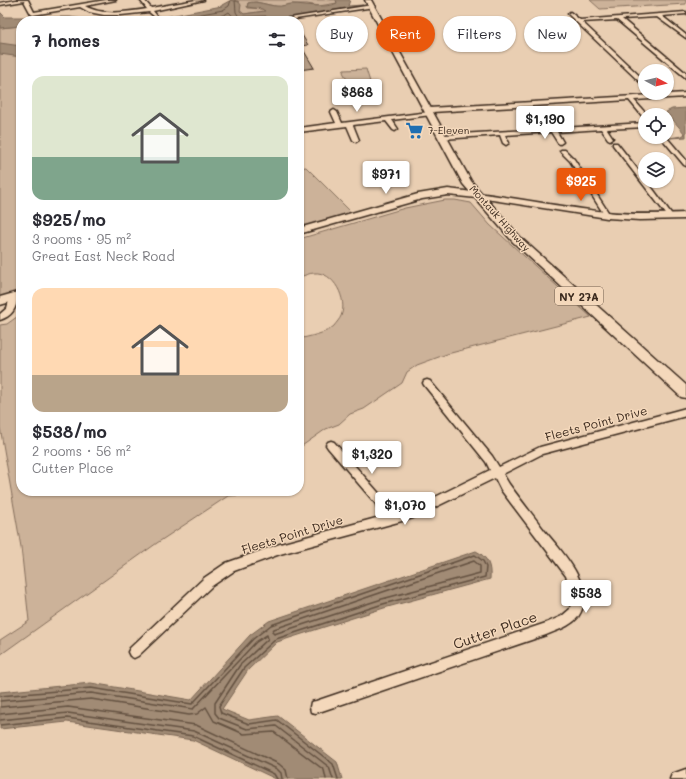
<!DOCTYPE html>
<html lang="en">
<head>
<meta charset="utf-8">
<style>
  body { margin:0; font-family:Mali,sans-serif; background:#f7f7f7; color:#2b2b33; height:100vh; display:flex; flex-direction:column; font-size:15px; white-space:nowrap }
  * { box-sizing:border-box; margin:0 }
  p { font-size:13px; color:#7c7c81 }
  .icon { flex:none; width:22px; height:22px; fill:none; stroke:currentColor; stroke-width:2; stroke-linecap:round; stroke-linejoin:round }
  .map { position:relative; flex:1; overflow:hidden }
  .details { position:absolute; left:16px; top:16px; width:288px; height:480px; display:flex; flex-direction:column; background:#fff; border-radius:16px; box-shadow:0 1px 3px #0004 }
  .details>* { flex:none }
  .banner { position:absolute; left:316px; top:16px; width:310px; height:36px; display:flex; gap:8px }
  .needle { width:26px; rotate:97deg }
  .controls { position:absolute; left:638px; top:64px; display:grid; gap:8px }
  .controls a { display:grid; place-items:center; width:36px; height:36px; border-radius:50%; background:#fff; box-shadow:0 1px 3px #0004; font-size:20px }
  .price { position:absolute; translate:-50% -34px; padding:0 9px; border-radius:4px; background:#fff; color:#222; font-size:13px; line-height:26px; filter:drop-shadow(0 1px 2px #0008) }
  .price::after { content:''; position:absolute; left:50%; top:24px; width:12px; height:9px; margin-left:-6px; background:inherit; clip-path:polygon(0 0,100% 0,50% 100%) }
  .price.selected { background:#ea580c; color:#fff }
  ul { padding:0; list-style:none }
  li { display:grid; align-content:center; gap:8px; height:212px; padding:0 16px }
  li span { display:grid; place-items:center; height:124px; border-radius:12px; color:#555 }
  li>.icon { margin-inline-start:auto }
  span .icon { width:72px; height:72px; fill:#fffc; stroke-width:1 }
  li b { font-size:17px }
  h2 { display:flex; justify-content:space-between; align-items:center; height:48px; padding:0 16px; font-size:17px }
  .tag { padding:0 14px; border-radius:18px; background:#fff; box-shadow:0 1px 3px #0004; font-size:14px; line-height:36px }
  .tag.selected { background:#ea580c; color:#fff }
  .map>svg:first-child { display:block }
</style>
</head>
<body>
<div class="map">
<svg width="686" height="779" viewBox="0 0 686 779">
  <rect width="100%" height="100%" fill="#e9ceb2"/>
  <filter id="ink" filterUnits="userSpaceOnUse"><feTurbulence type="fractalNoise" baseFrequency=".025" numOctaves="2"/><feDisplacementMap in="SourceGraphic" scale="8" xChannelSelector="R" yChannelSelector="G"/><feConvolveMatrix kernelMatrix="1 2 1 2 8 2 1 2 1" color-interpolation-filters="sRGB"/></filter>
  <g filter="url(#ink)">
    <g fill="#ccb299" stroke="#846e5c">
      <polygon points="231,0 336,0 337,3 319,6 307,4 292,4 279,7 256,2 248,3 248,8 262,9 265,11 244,14 240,11 238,1"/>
      <polygon points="590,0 686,0 686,4 600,9"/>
      <polygon points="21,26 21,295 0,301 0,28"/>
      <polygon points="366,69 370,82 349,84 343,72 344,70"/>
      <polygon points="306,167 355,216 299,231 299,168"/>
      <path d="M445 200H455L471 203 490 225 591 317 447 354 417 365 407 372 402 383 364 409 350 414 339 424 326 429 299 448V339C310 336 325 334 334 326 336 323 340 319 341 316 348 300 334 271 314 273 309 273 304 276 299 277V239L405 208Z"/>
      <polygon points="21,314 21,491 260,491 254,494 228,496 157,543 0,655 0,640 29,621 21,547 0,427 0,325 7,324"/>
    </g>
    <g fill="#a18b75" stroke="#786452">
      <path d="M231 0 239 2 241 5 240 11 244 14 265 11 262 9 247 7 248 3C257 0 268 6 277 6 281 7 287 4 292 4 305 4 326 9 337 3L336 0H350L348 6 363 5 307 16 257 21H144L222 6V5Z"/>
      <polygon points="0,12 5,17 70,17 96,21 110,21 21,21 21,26 0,28"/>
      <polygon points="0,43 21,46 21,57 0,54"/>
      <polygon points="686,108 686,137 669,138 682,136 685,134 666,112 672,109"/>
      <path d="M476 551C488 557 491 566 490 579L384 608 277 642 248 670 222 709 249 720 278 716 337 762 342 779H276L193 740 67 722 0 729V692L91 683 191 700 250 635 269 621Z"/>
    </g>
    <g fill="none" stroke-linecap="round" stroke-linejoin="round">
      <g stroke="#645141" stroke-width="1">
        <polyline points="235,0 236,12 239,17 266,16 268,21"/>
        <polyline points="165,21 223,10 229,6 231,0"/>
        <polyline points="192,21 224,15 229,12 237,21"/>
      </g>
      <g stroke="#645141" stroke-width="1.5">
        <polygon points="474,561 480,566 480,573 382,599 274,634 272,632 274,629"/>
        <polyline points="0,696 91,688 192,704 253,639 271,625 475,555 483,561 486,567 485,577 383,604 276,639 244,668 219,706 221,713 249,724 277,720 333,764 338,779"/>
        <polyline points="0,701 91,693 193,709 256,642 267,635 268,639 240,665 215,703 215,713 219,718 247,729 276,726 329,767 333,779"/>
        <polyline points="0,707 91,699 189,715 197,714 206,707 214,721 244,734 274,732 324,770 326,779"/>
        <polyline points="0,714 68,707 196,725 279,764 286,770 288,779"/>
        <polyline points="0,720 68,713 194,731 277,769 281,773 282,779"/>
        <polyline points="0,725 67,718 193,736 274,774 277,779"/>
      </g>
    </g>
    <polygon fill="#b59d86" stroke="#3b2a1e" points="299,30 308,45 301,46 314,68 299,70"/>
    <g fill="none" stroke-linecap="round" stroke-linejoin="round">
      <defs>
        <g id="minor">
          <path d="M16 0H28L34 12 106 0H116L85 6C103 16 127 12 147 9L140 0H144L151 8 196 0H204L153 11 157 16 155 17 149 12 121 15H104L89 12 80 7 33 15 31 14 24 1 0 5V3Z"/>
          <polygon points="372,5 374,7 282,21 271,21"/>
          <polygon points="570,12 580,20 686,12 686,14 662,16 686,35 686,38 657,17 622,19 686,73 686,78 617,20 582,22 645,81 645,86 643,85 568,14"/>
          <polygon points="686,93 686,97 634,100 647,115 645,115 645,118 643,117 629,100 432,112 434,113 431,115 392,120 398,129 395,131 393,130 386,121 353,125 359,140 356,142 353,140 347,126 299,132 299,128 336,123 331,112 334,110 337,112 342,123 429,112 426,110 429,108"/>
          <polygon points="645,123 645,127 607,129 613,138 610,140 608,139 601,129 557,132 563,142 560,144 558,143 551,132 505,135 509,143 506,145 503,143 500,135 443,139 440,137 443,135"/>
          <polygon points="664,139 668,139 686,160 686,166 684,165 664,141"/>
          <polygon points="613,143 617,143 645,179 645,181 647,181 673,216 673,218 669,218 613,145"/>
          <polygon points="561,150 565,150 574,159 610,215 609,216 605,216 570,161 560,151"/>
          <path d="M14 294 18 297C16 309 12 316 0 320V314L7 308 10 297Z"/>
          <path d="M427 380 430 381 492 456 499 467 540 447 686 408V416L542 454 503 474 509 484C520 499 532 514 544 530 561 551 598 588 578 617 570 627 557 630 546 635L316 713 311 712 310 707 311 702 316 701 546 623 562 616 570 609 572 596 569 584 566 576 501 490 495 478 413 518 280 554 234 571 212 586 138 656 134 658 130 656 128 652 130 648 204 578 226 563 280 544 380 517 376 504 328 448 326 445 328 442 331 441 334 442 384 499 389 515 411 509 490 470 486 462 424 385 423 383 424 381Z"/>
          <polygon points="686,769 686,779 670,779 672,774"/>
        </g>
        <g id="secondary">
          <path d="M448 189C501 195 553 206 606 212 633 215 659 214 686 213V219L640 220 607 218 486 199 448 195 422 199 299 234V228L418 194Z"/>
          <polygon points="21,291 21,299 0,305 0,297"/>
        </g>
        <polygon id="primary" points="365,0 371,0 471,181 521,238 686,385 686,398 681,397 513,242 463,184"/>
      </defs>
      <use href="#minor" stroke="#3b2a1e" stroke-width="3"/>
      <use href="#secondary" stroke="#3b2a1e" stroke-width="3"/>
      <use href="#primary" stroke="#3b2a1e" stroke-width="3"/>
      <use href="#minor" fill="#f4d8bb" fill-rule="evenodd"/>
      <use href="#secondary" fill="#f4d8bb" fill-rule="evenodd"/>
      <use href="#primary" fill="#f4d8bb" fill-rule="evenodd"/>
    </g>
  </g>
  <defs>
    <symbol id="supermarket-bare" viewBox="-9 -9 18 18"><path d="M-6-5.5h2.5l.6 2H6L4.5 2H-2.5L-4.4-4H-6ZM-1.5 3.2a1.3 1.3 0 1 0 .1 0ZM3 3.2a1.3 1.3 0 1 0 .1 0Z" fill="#1f6fb2" stroke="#f4d8bb" stroke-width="2.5" paint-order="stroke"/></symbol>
  </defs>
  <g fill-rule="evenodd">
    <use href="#supermarket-bare" x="402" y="118" width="25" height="25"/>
  </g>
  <g text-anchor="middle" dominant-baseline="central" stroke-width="3" stroke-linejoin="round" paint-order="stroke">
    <g font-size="10" fill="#3b2a1e" stroke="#f4d8bb" text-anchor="start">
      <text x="428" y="130">7-Eleven</text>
    </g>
    <g font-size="10" fill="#3b2a1e" stroke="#f4d8bb">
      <text transform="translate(500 218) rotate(48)">Montauk Highway</text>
    </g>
    <rect fill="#f4d8bb" stroke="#725e4d" stroke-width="1" x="555" y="287" width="48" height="18" rx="3"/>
    <g font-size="11" font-weight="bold" fill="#3b2a1e">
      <text x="579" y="296">NY 27A</text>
    </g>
    <g font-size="12" fill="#3b2a1e" stroke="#f4d8bb">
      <text transform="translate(596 423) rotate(-15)">Fleets Point Drive</text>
      <text transform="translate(292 534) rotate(-17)">Fleets Point Drive</text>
    </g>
    <g font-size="14" fill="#3b2a1e" stroke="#f4d8bb">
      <text transform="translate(495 630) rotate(-19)">Cutter Place</text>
    </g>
  </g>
</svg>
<div class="controls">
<a><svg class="needle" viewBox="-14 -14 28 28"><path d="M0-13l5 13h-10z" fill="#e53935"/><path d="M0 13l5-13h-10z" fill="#7c7c81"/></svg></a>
<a><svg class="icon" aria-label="locate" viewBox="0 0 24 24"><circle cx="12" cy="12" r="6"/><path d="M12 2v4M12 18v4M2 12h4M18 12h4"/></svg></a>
<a><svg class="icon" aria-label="layers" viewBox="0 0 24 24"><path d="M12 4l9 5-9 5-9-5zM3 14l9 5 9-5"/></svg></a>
</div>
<b class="price" style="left:357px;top:113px">$868</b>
<b class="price" style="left:545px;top:140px">$1,190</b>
<b class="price" style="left:386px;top:195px">$971</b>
<b class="price selected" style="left:581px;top:202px">$925</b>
<b class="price" style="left:372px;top:475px">$1,320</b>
<b class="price" style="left:405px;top:526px">$1,070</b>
<b class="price" style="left:586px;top:614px">$538</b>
<div class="banner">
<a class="tag">Buy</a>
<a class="tag selected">Rent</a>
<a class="tag">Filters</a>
<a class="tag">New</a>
</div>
<section class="details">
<h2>7 homes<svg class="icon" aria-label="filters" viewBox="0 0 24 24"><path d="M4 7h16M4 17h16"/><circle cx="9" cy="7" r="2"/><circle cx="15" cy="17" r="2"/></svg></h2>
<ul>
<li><span style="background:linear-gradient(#dfe7d0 65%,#7fa58c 0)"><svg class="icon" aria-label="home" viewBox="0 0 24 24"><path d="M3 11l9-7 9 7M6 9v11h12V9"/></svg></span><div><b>$925/mo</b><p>3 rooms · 95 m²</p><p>Great East Neck Road</p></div></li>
<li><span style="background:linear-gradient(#ffd9b3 70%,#b9a48a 0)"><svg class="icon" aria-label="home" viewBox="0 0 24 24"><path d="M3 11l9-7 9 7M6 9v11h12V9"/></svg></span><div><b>$538/mo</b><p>2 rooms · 56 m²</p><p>Cutter Place</p></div></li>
</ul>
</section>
</div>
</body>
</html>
